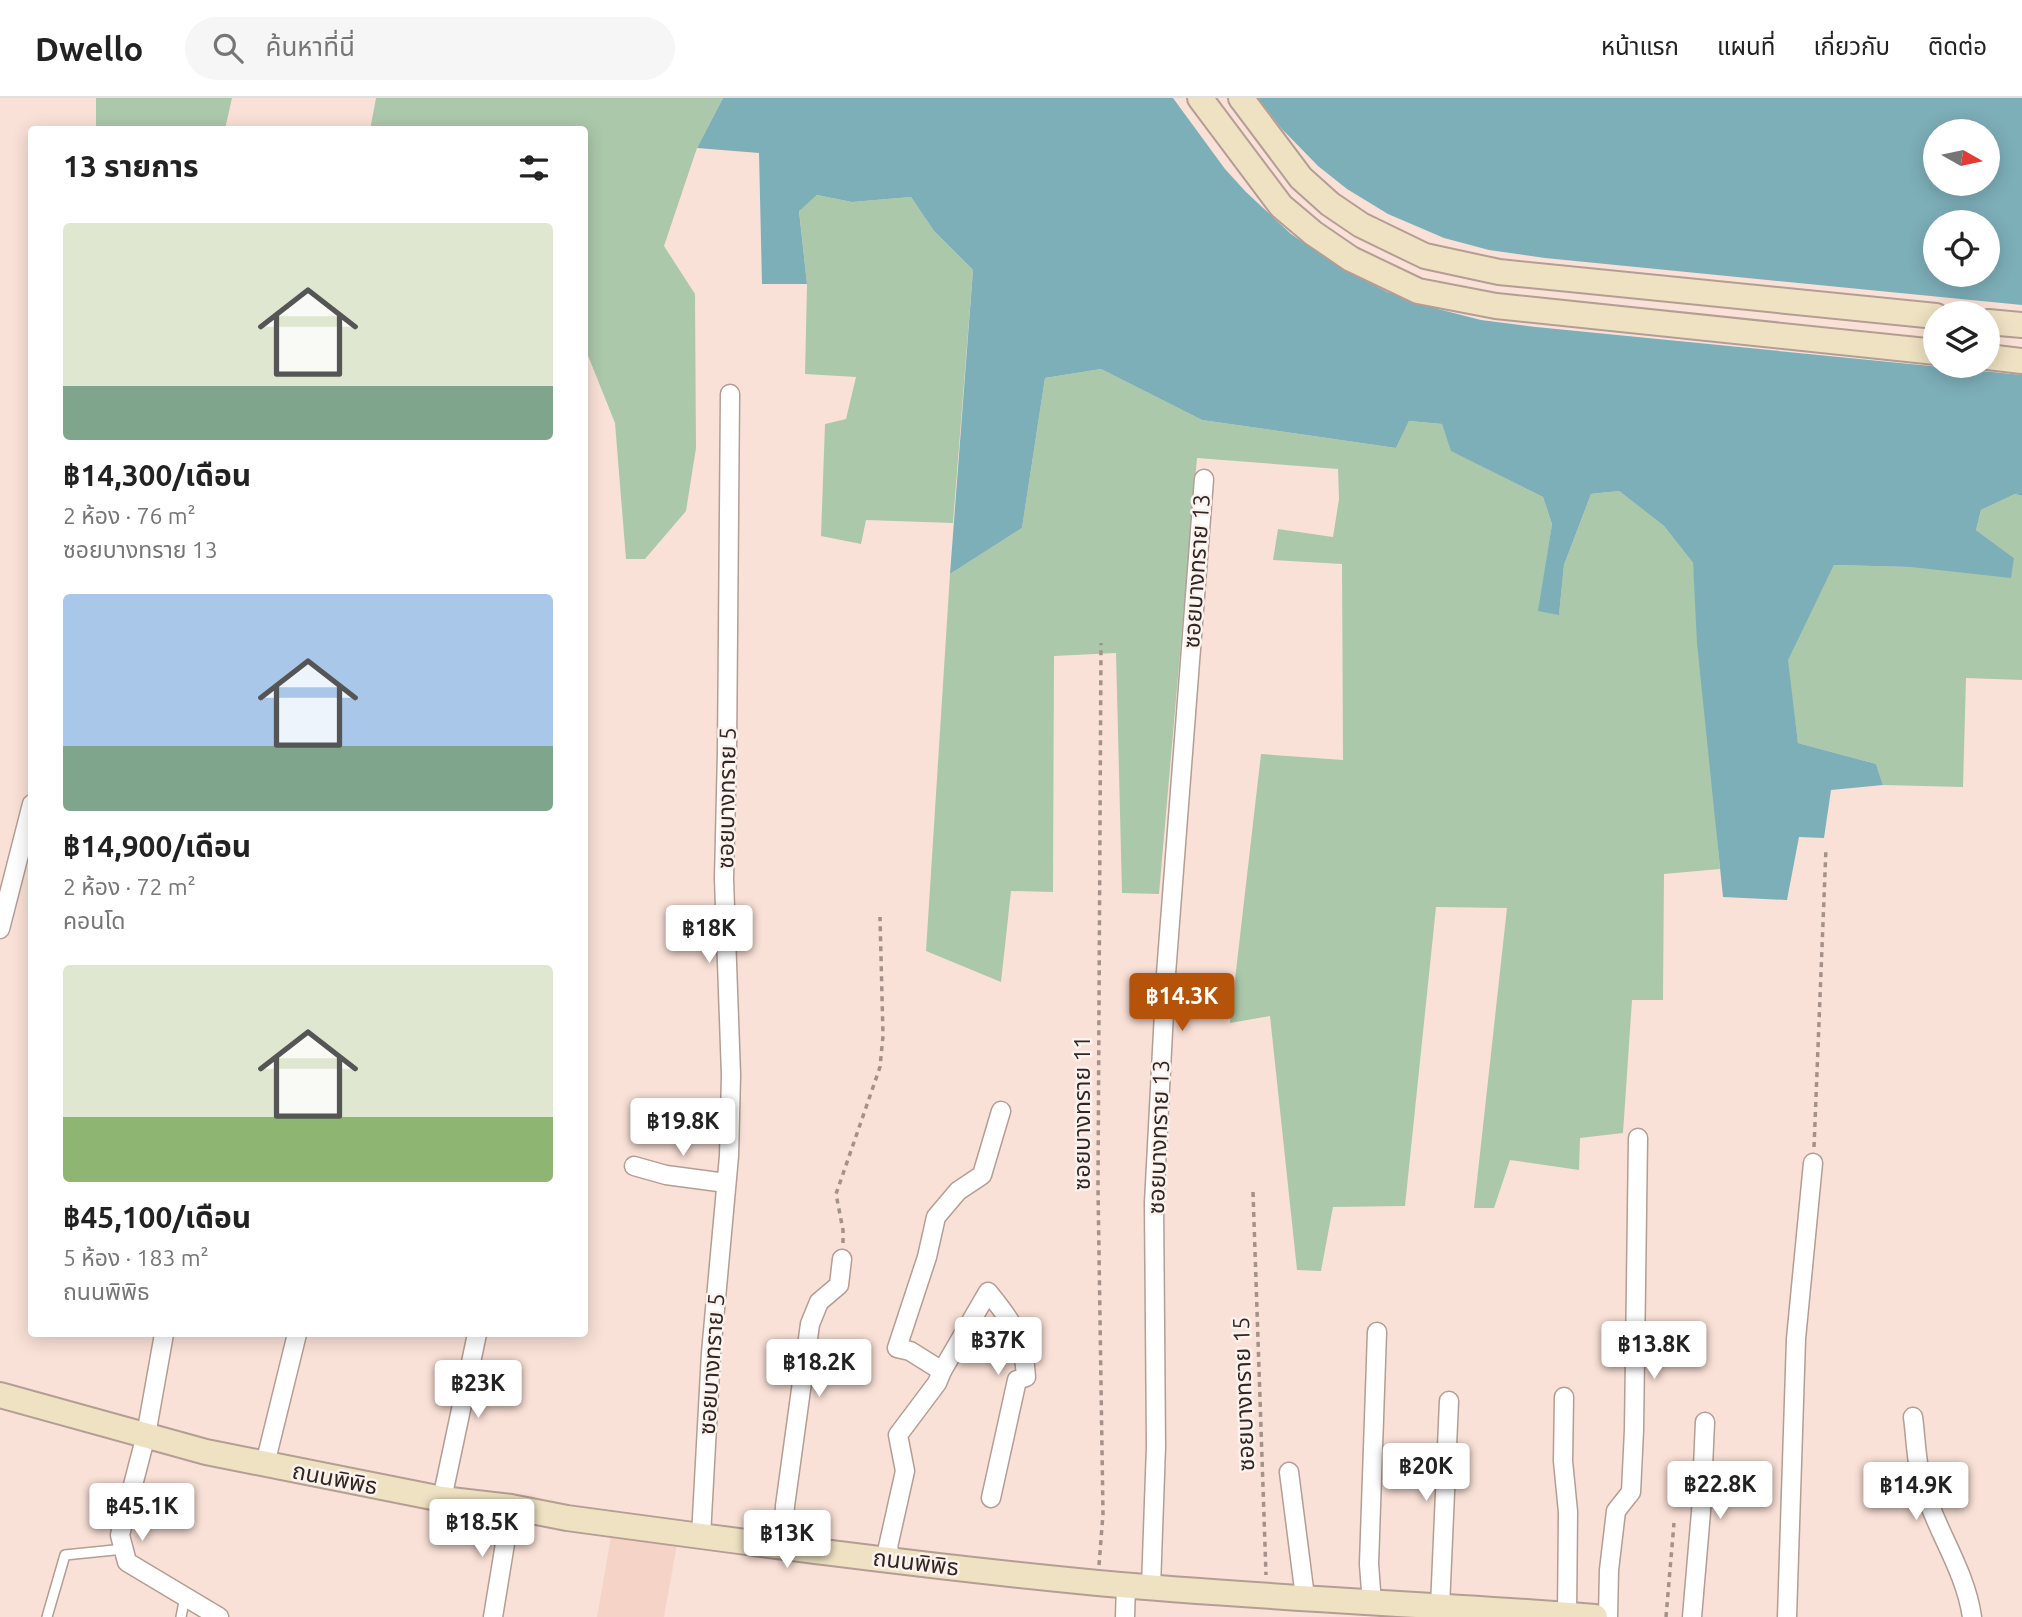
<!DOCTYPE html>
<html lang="th">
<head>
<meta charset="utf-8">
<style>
  body { margin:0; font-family:Ubuntu,"Noto Sans Thai",sans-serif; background:#f6f6f6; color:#222; height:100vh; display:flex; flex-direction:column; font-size:26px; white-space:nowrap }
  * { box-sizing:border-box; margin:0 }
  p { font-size:23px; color:#767676 }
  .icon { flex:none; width:38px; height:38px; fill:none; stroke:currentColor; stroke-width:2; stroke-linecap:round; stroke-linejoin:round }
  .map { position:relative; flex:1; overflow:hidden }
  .sheet { position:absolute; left:28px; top:28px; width:560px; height:1211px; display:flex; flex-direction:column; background:#fff; border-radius:7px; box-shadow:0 4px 18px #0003 }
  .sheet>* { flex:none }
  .needle { width:46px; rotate:99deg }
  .controls { position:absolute; left:1923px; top:21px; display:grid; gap:14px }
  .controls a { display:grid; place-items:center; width:77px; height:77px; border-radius:50%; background:#fff; box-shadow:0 4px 18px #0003; font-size:35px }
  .price { position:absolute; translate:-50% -60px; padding:0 16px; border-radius:7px; background:#fff; color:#222; font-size:23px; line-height:46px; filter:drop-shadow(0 2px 4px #0008) }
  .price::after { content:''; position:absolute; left:50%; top:42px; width:21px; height:16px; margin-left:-10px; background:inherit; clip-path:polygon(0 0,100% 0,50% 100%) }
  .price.on { background:#b45309; color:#fff }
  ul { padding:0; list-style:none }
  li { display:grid; align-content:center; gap:14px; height:371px; padding:0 35px }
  li span { display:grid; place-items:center; height:217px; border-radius:7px; color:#555 }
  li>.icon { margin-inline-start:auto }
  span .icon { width:126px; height:126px; fill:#fffc; stroke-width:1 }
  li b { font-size:30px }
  h2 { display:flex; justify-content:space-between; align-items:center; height:84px; padding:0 35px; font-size:30px }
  header { display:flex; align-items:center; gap:42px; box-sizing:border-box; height:98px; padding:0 35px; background:#fff; border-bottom:2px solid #e0e0e0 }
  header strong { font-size:33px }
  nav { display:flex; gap:38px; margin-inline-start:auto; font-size:24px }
  .search { width:490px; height:63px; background:#f6f6f6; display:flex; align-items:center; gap:18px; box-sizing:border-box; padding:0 24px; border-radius:38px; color:#767676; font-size:26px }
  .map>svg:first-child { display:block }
</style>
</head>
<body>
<header>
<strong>Dwello</strong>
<div class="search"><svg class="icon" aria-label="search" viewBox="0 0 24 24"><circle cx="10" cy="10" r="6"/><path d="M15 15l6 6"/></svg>ค้นหาที่นี่</div>
<nav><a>หน้าแรก</a><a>แผนที่</a><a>เกี่ยวกับ</a><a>ติดต่อ</a></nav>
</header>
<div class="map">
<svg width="2022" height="1519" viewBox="0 0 2022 1519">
  <rect width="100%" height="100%" fill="#fae1d7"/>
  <polygon fill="#f5d4c7" points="613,1427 679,1435 664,1519 597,1519"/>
  <g fill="#acc8ab">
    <polygon points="96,0 232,0 225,31 96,32"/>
    <polygon points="376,0 723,0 697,50 664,148 695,196 696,350 686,413 645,461 626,461 615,325 585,250 584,32 370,32"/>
    <polygon points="817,97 852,104 911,99 934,133 973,172 953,425 866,422 861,446 821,438 825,326 846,321 856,279 805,276 807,186 799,112"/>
    <polygon points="1101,271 1202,322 1396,350 1409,323 1442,326 1452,353 1543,399 1552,426 1539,513 1559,516 1564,467 1591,396 1619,393 1664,428 1693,465 1720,771 1664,776 1663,902 1632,902 1623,1035 1580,1040 1579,1072 1510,1062 1494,1110 1474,1110 1507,810 1436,809 1405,1108 1333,1109 1321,1173 1297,1172 1270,918 1230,925 1261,656 1343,662 1342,466 1273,462 1278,431 1333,439 1339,401 1338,371 1197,360 1159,796 1122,795 1116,555 1054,558 1053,794 1011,793 1001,884 926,853 950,476 1022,430 1045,280"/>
    <polygon points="2015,396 2022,398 2022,582 1966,580 1963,689 1883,687 1876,666 1798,645 1787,562 1834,467 1911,469 2014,460 1976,432 1981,412"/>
  </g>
  <path fill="#7dafb9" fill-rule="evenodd" d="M723 0H2022V398L2015 396 1981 412 1976 432 2014 460 2011 480 1911 469 1834 467 1788 562 1798 645 1876 666 1883 687 1831 692 1824 740 1799 739 1787 802 1723 799 1697 545 1693 465 1664 428 1619 393 1591 396 1564 467 1559 517 1538 513 1552 426 1543 399 1451 353 1442 326 1409 323 1396 350 1202 322 1101 271 1045 280 1022 430 950 476 973 172 934 133 911 99 852 104 817 97 799 113 807 186H762L759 55 697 50ZM1936 33H1988V86H1936ZM1936 124H1988V177H1936ZM1936 215H1988V268H1936Z"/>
  <path fill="#fae1d7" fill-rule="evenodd" d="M1173 0H1258L1281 30 1318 68 1347 91 1388 116 1444 140 1489 152 1545 160 2022 207V277L1536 229 1481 222 1438 211 1387 194 1336 167 1291 136 1246 94 1225 71ZM1936 215H1988V268H1936Z"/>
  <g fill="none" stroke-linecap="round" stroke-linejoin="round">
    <defs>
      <g id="lane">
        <polyline points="47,1519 65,1457 124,1451"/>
        <polyline points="181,1519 185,1499"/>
      </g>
      <g id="street">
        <polyline points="0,831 32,706"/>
        <polyline points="634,1068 666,1077 726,1085"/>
        <polyline points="164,1236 146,1337 120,1437 127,1464 219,1519"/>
        <path d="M942 1273 988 1194C1012 1223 1024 1240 1026 1279L1017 1282 991 1400"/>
        <polyline points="1564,1299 1563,1363 1568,1414 1567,1517"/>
        <path d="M1913 1319C1916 1341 1916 1364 1922 1385 1935 1431 1965 1471 1972 1519"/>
        <polyline points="265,1366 297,1236"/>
        <polyline points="1289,1374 1305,1499"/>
        <polyline points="442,1401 477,1236"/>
        <polyline points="701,1438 711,1255 729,1058 731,977 724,781 727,653 730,296"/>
        <polyline points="783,1448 785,1408 810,1226 819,1204 839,1187 842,1161"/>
        <polyline points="891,1461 888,1449 905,1373 898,1337 937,1285 942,1273 910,1253 897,1250 927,1159 936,1119 958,1093 982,1077 1001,1013"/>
        <polyline points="1151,1489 1156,1348 1154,1105 1166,876 1204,381"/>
        <polyline points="1372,1506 1369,1466 1377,1234"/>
        <polyline points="1440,1509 1449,1303"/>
        <polyline points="493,1519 511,1409"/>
        <polyline points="1125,1519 1126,1487"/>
        <polyline points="1608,1519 1609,1472 1616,1413 1631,1394 1634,1332 1638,1040"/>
        <polyline points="1692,1519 1701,1414 1705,1324"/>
        <polyline points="1787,1519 1796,1241 1813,1065"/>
      </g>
      <g id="secondary">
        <polyline points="1200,0 1281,108 1313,135 1351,161 1418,193 1496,208 1936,254"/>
        <polyline points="1241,0 1301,80 1330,106 1361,127 1425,158 1499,174 1936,218"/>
        <polyline points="1988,224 2022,227"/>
        <polyline points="1988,259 2022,263"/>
        <path d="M0 1297 206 1354 442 1401 511 1409 567 1420C744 1444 921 1468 1098 1485 1263 1500 1429 1506 1595 1519"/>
      </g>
    </defs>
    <use href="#lane" stroke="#b49d94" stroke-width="12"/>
    <use href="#street" stroke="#b49d94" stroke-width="21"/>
    <use href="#secondary" stroke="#b49d94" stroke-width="28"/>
    <g stroke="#a4918a" stroke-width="3.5" stroke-dasharray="5 5" stroke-linecap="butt">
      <polyline points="1814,1049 1826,750"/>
      <polyline points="1253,1094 1266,1477"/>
      <polyline points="843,1145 843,1132 836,1096 880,969 883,938 880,819"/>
      <polyline points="1099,1467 1103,1416 1098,1089 1101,545"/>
      <polyline points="1666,1519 1674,1425"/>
    </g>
    <use href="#lane" stroke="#fff" stroke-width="9"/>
    <use href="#street" stroke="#fff" stroke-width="18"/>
    <use href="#secondary" stroke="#eee2c2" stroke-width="24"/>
  </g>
  <g text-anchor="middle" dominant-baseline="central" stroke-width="5" stroke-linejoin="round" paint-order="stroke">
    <g font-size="23" fill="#302623" stroke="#fcf2ee">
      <text transform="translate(1196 473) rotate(-86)">ซอยบางทราย 13</text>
      <text transform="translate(726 700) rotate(-89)">ซอยบางทราย 5</text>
      <text transform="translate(1081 1015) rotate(-90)">ซอยบางทราย 11</text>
      <text transform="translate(1158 1039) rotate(-88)">ซอยบางทราย 13</text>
      <text transform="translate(711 1266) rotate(-86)">ซอยบางทราย 5</text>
      <text transform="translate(1243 1296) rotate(-92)">ซอยบางทราย 15</text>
      <text transform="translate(335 1380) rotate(11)">ถนนพิพิธ</text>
      <text transform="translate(916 1464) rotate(7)">ถนนพิพิธ</text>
    </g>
  </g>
</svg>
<div class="controls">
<a><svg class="needle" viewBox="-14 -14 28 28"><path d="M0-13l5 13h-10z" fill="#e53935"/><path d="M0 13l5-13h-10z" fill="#767676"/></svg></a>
<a><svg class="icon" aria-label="locate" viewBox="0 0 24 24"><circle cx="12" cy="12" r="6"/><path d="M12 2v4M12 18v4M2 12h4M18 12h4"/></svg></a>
<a><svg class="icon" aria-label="layers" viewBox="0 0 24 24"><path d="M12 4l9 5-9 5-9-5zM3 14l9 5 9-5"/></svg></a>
</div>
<b class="price" style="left:709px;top:867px">฿18K</b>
<b class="price on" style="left:1182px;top:935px">฿14.3K</b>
<b class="price" style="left:683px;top:1060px">฿19.8K</b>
<b class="price" style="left:998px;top:1279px">฿37K</b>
<b class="price" style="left:1654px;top:1283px">฿13.8K</b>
<b class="price" style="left:819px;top:1301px">฿18.2K</b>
<b class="price" style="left:478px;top:1322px">฿23K</b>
<b class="price" style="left:1426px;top:1405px">฿20K</b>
<b class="price" style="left:1720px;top:1423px">฿22.8K</b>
<b class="price" style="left:1916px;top:1424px">฿14.9K</b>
<b class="price" style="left:142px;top:1445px">฿45.1K</b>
<b class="price" style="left:482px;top:1461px">฿18.5K</b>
<b class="price" style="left:787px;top:1472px">฿13K</b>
<section class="sheet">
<h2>13 รายการ<svg class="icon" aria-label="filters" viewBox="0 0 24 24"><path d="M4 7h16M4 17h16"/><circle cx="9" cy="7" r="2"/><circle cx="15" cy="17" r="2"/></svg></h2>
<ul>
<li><span style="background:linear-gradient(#dfe7d0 75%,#7fa58c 0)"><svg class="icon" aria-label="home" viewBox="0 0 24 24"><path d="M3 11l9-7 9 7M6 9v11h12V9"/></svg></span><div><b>฿14,300/เดือน</b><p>2 ห้อง · 76 m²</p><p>ซอยบางทราย 13</p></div></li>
<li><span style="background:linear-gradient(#a9c7e8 70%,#7fa58c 0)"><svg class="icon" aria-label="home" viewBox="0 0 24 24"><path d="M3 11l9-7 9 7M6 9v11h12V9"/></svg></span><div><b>฿14,900/เดือน</b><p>2 ห้อง · 72 m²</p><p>คอนโด</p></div></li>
<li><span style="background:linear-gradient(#dfe7d0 70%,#8fb573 0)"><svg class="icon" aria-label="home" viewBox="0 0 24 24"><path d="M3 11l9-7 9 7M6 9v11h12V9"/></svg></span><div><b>฿45,100/เดือน</b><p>5 ห้อง · 183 m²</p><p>ถนนพิพิธ</p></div></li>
</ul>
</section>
</div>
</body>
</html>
